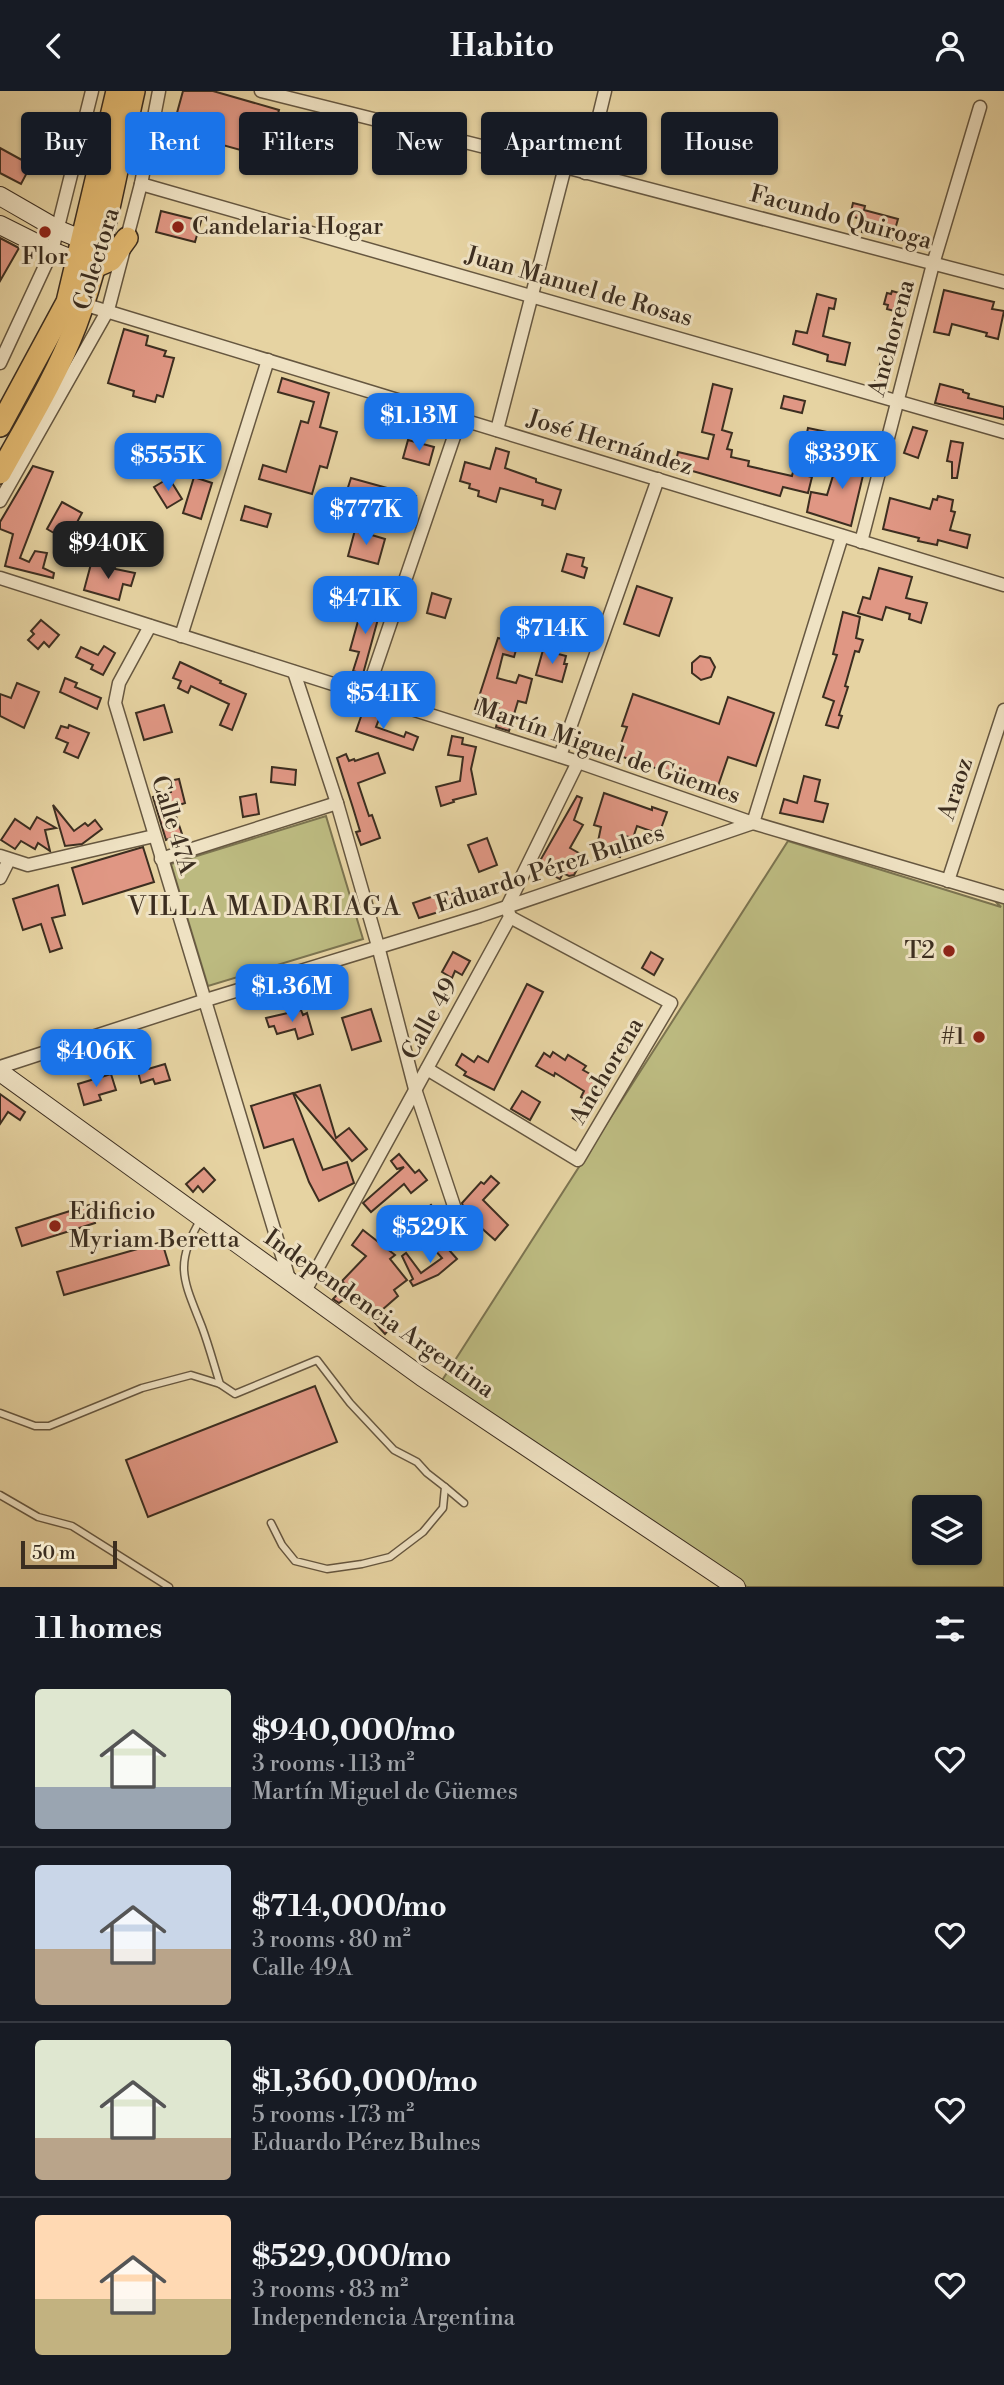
<!DOCTYPE html>
<html lang="en">
<head>
<meta charset="utf-8">
<style>
  body { margin:0; font-family:"Libre Bodoni",serif; background:#242831; color:#f1f3f6; height:100vh; display:flex; flex-direction:column; font-size:26px; white-space:nowrap }
  * { box-sizing:border-box; margin:0 }
  p { font-size:23px; color:#9ea1a6 }
  .icon { flex:none; width:38px; height:38px; fill:none; stroke:currentColor; stroke-width:2; stroke-linecap:round; stroke-linejoin:round }
  .map { position:relative; height:1496px; overflow:hidden }
  .details { display:flex; flex-direction:column; background:#171b24; flex:1 }
  .details>* { flex:none }
  .guide { position:absolute; left:21px; top:21px; width:962px; height:63px; display:flex; gap:14px }
  .buttons { position:absolute; left:912px; top:1404px; display:grid; gap:14px }
  .buttons a { display:grid; place-items:center; width:70px; height:70px; border-radius:7px; background:#171b24; box-shadow:0 2px 5px #0004; font-size:35px }
  .scale { position:absolute; left:21px; bottom:18px; width:96px; box-sizing:border-box; padding-left:7px; border:4px solid #3c2e20; border-top:0; font-size:19px; line-height:24px; white-space:nowrap; color:#3c2e20; -webkit-text-stroke:5px #efe2c3; paint-order:stroke }
  .price { position:absolute; translate:-50% -60px; padding:0 16px; border-radius:14px; background:#1a73e8; color:#fff; font-size:23px; line-height:46px; filter:drop-shadow(0 2px 4px #0008) }
  .price::after { content:''; position:absolute; left:50%; top:42px; width:21px; height:16px; margin-left:-10px; background:inherit; clip-path:polygon(0 0,100% 0,50% 100%) }
  .price.selected { background:#222; color:#fff }
  ul { padding:0; list-style:none }
  li { display:flex; align-items:center; gap:21px; height:175px; padding:0 35px }
  li+li { border-top:2px solid #363941 }
  li span { display:grid; place-items:center; flex:none; width:196px; height:140px; border-radius:7px; color:#555 }
  li>.icon { margin-inline-start:auto }
  span .icon { width:84px; height:84px; fill:#fffc; stroke-width:1 }
  li b { font-size:30px }
  h2 { display:flex; justify-content:space-between; align-items:center; height:84px; padding:0 35px; font-size:30px }
  .chip { padding:0 24px; border-radius:7px; background:#171b24; box-shadow:0 2px 5px #0004; font-size:24px; line-height:63px }
  .chip.selected { background:#1a73e8; color:#fff }
  header { display:flex; justify-content:space-between; align-items:center; height:91px; padding:0 35px; background:#171b24; font-size:32px; font-weight:800 }
  .map>svg:first-child { display:block }
</style>
</head>
<body>
<header><svg class="icon" aria-label="back" viewBox="0 0 24 24"><path d="M15 5l-7 7 7 7"/></svg>Habito<svg class="icon" aria-label="person" viewBox="0 0 24 24"><circle cx="12" cy="8" r="4"/><path d="M4 21q1-7 8-7t8 7"/></svg></header>
<div class="map">
<svg width="1004" height="1496" viewBox="0 0 1004 1496">
  <rect width="100%" height="100%" fill="#e6d3a2"/>
  <filter id="stains"><feTurbulence type="fractalNoise" baseFrequency=".00286" numOctaves="4"/><feColorMatrix values="0 0 0 0 .2 0 0 0 0 .09 0 0 0 0 .02 0 0 0 .5 -.17"/></filter>
  <radialGradient id="worn" r=".72"><stop offset=".6" stop-color="#630" stop-opacity="0"/><stop offset="1" stop-color="#630" stop-opacity=".3"/></radialGradient>
  <g fill="#bcba80" stroke="#7c7450" stroke-width="2" fill-rule="evenodd">
    <polygon points="326,725 363,848 208,895 171,773"/>
    <path d="M788 750 1001 816 992 807 1004 811V1496H747L441 1291 448 1280 444 1277H450ZM924 1416H970V1461H924Z"/>
  </g>
  <g fill="#e09784" stroke="#3c2e20" stroke-width="2">
    <polygon points="183,0 213,0 279,19 266,66 172,40"/>
    <polygon points="0,57 31,74 21,93 0,82"/>
    <polygon points="853,112 865,115 864,119 898,128 892,149 862,141 865,129 850,125"/>
    <polygon points="161,120 201,130 195,151 156,141"/>
    <polygon points="0,147 19,157 0,190"/>
    <polygon points="944,199 994,211 992,218 1004,220 998,248 986,245 987,242 952,233 949,244 934,241"/>
    <polygon points="892,200 906,204 902,222 887,218 888,214 884,213 887,202 891,203"/>
    <polygon points="817,203 836,208 834,218 829,217 823,245 850,252 845,274 827,270 828,264 793,253 796,240 807,242"/>
    <polygon points="124,238 148,245 146,254 166,260 164,265 174,267 163,306 157,304 155,311 133,305 134,300 108,292"/>
    <polygon points="881,270 892,273 887,294 875,291"/>
    <polygon points="282,287 329,302 320,336 337,341 327,377 320,375 312,403 259,388 263,374 286,381 301,330 308,332 314,311 278,301"/>
    <polygon points="713,293 732,298 722,339 732,342 727,358 732,359 731,366 749,370 748,375 792,385 793,381 812,386 808,402 783,396 780,405 675,375 678,361 708,368 714,344 702,341"/>
    <polygon points="940,293 963,299 963,301 969,303 968,307 1004,316 1004,328 935,312"/>
    <polygon points="784,305 805,310 802,322 781,317"/>
    <polygon points="913,336 927,340 918,367 904,362"/>
    <polygon points="808,337 827,341 823,356 805,351"/>
    <polygon points="408,349 434,356 429,374 403,367"/>
    <polygon points="951,350 963,352 957,387 952,387 952,371 947,370"/>
    <polygon points="854,355 869,359 851,435 807,421 811,401 827,404 836,375 848,379"/>
    <polygon points="496,357 509,361 505,377 536,388 536,391 561,399 555,418 542,414 543,409 500,397 496,411 478,405 479,400 469,397 470,393 460,390 465,371 490,378"/>
    <polygon points="33,375 53,381 20,467 29,471 35,460 47,462 43,477 54,482 53,487 5,475 13,443 0,438 0,431"/>
    <polygon points="194,386 212,392 201,428 183,422"/>
    <polygon points="169,387 182,408 167,417 154,396"/>
    <polygon points="351,387 416,405 409,431 343,412"/>
    <polygon points="938,405 953,409 951,420 955,421 950,439 970,444 967,457 938,449 937,454 918,450 919,447 883,438 890,407 930,418 933,408 937,409"/>
    <polygon points="62,411 82,422 74,437 91,449 86,456 112,462 109,474 47,438"/>
    <polygon points="245,415 271,423 267,436 241,429"/>
    <polygon points="355,439 385,448 378,473 348,465"/>
    <polygon points="567,463 584,467 582,475 587,477 584,487 562,480"/>
    <polygon points="91,473 135,482 131,495 123,493 119,509 84,499"/>
    <polygon points="879,477 912,486 906,507 927,512 921,532 909,528 910,523 886,516 882,529 858,522 863,506 870,508"/>
    <polygon points="637,495 672,507 659,545 624,533"/>
    <polygon points="432,502 451,508 445,527 427,522"/>
    <polygon points="368,510 379,513 375,527 378,528 363,583 353,580 359,561 350,559 360,523 364,524"/>
    <polygon points="843,521 860,526 856,547 863,549 859,561 855,560 845,595 848,596 839,624 842,625 838,637 826,634 834,610 823,606 837,564 833,563"/>
    <polygon points="41,529 59,544 49,556 44,551 38,558 28,549 34,543 31,540"/>
    <polygon points="498,547 518,552 514,566 503,563 497,587 516,592 519,584 532,588 526,612 518,610 509,640 496,636 499,625 475,618"/>
    <polygon points="104,555 115,562 103,584 91,578 93,574 76,566 81,556 98,564"/>
    <polygon points="543,559 566,565 564,573 567,573 562,591 536,584"/>
    <polygon points="700,565 710,567 715,576 711,586 701,589 692,582 692,572"/>
    <polygon points="180,571 221,590 220,592 246,603 232,639 220,634 229,613 191,595 188,602 178,597 181,590 173,587"/>
    <polygon points="65,587 77,592 75,596 101,607 97,618 60,601"/>
    <polygon points="17,592 39,601 24,637 0,625 0,603 11,607"/>
    <polygon points="633,603 719,633 728,606 774,622 756,675 728,666 717,698 617,664 627,636 622,635"/>
    <polygon points="164,614 172,641 144,649 136,622"/>
    <polygon points="364,617 381,623 376,636 404,646 406,641 418,646 413,659 356,640"/>
    <polygon points="69,634 89,642 78,667 64,661 68,652 56,647 61,635 68,637"/>
    <polygon points="452,645 463,647 462,653 476,656 471,678 476,703 453,709 454,711 441,715 436,696 460,690 463,666 448,664"/>
    <polygon points="378,662 385,682 358,692 369,725 372,724 380,747 361,754 356,741 360,740 353,717 337,667 346,663 349,670 354,668 355,670"/>
    <polygon points="272,676 296,679 295,694 271,691"/>
    <polygon points="804,685 820,689 815,710 828,713 823,731 780,722 784,708 797,712"/>
    <polygon points="179,688 185,712 173,716 182,743 166,749 153,706 171,701 169,690"/>
    <polygon points="604,702 652,719 652,716 667,721 659,743 637,735 633,747 625,745 620,766 596,760 601,736 594,734"/>
    <polygon points="256,703 259,723 243,726 240,706"/>
    <polygon points="577,705 582,707 574,729 583,734 570,757 584,765 574,784 569,785 563,782 560,788 537,775"/>
    <polygon points="53,714 74,740 85,732 88,735 95,729 102,738 82,753 65,755"/>
    <polygon points="37,726 56,737 45,739 50,760 38,752 35,758 21,750 15,758 1,749 15,728 30,738"/>
    <polygon points="487,747 497,774 479,781 468,754"/>
    <polygon points="143,756 154,791 83,813 72,777"/>
    <polygon points="58,794 65,824 52,827 62,857 50,861 41,833 23,839 13,808"/>
    <polygon points="463,799 468,812 419,827 413,812 437,804 439,808"/>
    <polygon points="453,861 470,870 462,884 455,880 452,887 442,881"/>
    <polygon points="651,861 663,868 654,884 642,877"/>
    <polygon points="527,893 543,901 494,999 464,984 466,981 456,974 462,963 474,971 478,965 488,971"/>
    <polygon points="371,918 381,950 352,959 342,927"/>
    <polygon points="301,919 303,924 307,922 313,943 298,948 295,938 277,943 274,935 269,936 266,927"/>
    <polygon points="553,961 565,969 568,964 586,975 583,979 608,993 582,1033 573,1027 586,1009 581,1006 584,1000 555,982 554,985 536,975 544,962 550,966"/>
    <polygon points="165,973 170,989 155,993 153,988 141,992 138,981"/>
    <polygon points="111,983 116,999 99,1004 101,1009 84,1014 78,993"/>
    <polygon points="320,994 336,1047 349,1037 367,1058 352,1070 294,1002"/>
    <polygon points="522,1000 540,1011 530,1029 511,1018"/>
    <polygon points="293,1002 323,1079 347,1071 354,1092 319,1110 309,1091 293,1048 264,1057 251,1015"/>
    <polygon points="0,1003 25,1021 20,1029 8,1021 0,1033"/>
    <polygon points="399,1063 415,1082 419,1079 427,1089 411,1102 404,1093 371,1121 363,1112 404,1076 397,1078 391,1070"/>
    <polygon points="204,1077 215,1089 203,1101 198,1095 193,1101 186,1093"/>
    <polygon points="491,1085 499,1092 483,1109 508,1134 495,1149 470,1127 472,1125 464,1118 462,1112 481,1091 484,1093"/>
    <polygon points="89,1114 95,1132 22,1155 16,1137"/>
    <polygon points="431,1114 449,1136 430,1152 419,1137 424,1133 418,1125"/>
    <polygon points="363,1139 395,1164 390,1168 407,1189 394,1199 398,1205 382,1219 396,1231 385,1243 350,1204 339,1212 333,1208 346,1194 342,1190 366,1165 352,1154"/>
    <polygon points="162,1151 169,1174 64,1204 57,1181"/>
    <polygon points="442,1151 457,1168 438,1184 413,1195 410,1190 413,1188 402,1165 406,1162 421,1182 442,1167 434,1158"/>
    <polygon points="315,1295 337,1351 148,1426 126,1369"/>
  </g>
  <g fill="none" stroke-linecap="round" stroke-linejoin="round">
    <defs>
      <g id="service">
        <path d="M201 1128C173 1174 184 1190 202 1236 209 1255 214 1274 220 1293L235 1303 317 1269 350 1312 394 1359 417 1371 427 1382 445 1396 443 1417 423 1441 390 1466 362 1473 327 1478 295 1470 282 1454 271 1432"/>
        <polyline points="0,1322 35,1335 49,1335 142,1297 191,1284 220,1293"/>
        <polyline points="445,1396 464,1412"/>
        <polyline points="0,1404 38,1426 72,1435 169,1496"/>
      </g>
      <g id="minor">
        <polyline points="261,0 565,76 1004,191"/>
        <polyline points="585,82 605,0"/>
        <polyline points="141,93 1004,341"/>
        <polyline points="83,213 1004,494"/>
        <polyline points="0,272 52,160 92,0"/>
        <polyline points="497,339 565,76"/>
        <polyline points="0,410 108,219 141,93 159,0"/>
        <polyline points="861,451 933,173 980,16"/>
        <polyline points="0,487 578,671 753,732 1004,806"/>
        <polyline points="150,535 119,592 115,612 290,1191"/>
        <polyline points="181,545 268,269"/>
        <polyline points="294,581 337,712 378,855 415,998 459,1130"/>
        <polyline points="366,604 460,328"/>
        <polyline points="560,665 658,388"/>
        <polyline points="753,732 842,445"/>
        <polyline points="0,765 28,774 154,745"/>
        <polyline points="161,768 337,712"/>
        <polyline points="0,787 9,769"/>
        <polyline points="948,790 1004,619"/>
        <polyline points="0,976 206,909 480,825 753,732"/>
        <polyline points="427,978 578,1069 671,912 510,826"/>
        <polyline points="305,1200 510,826 507,816 578,671"/>
      </g>
      <g id="secondary">
        <polyline points="0,105 59,139 93,153"/>
        <polyline points="0,134 52,160 89,175"/>
        <polyline points="0,981 422,1286 736,1496"/>
      </g>
      <g id="trunk">
        <polyline points="92,177 111,169 127,147"/>
        <polyline points="0,335 67,211 117,0"/>
        <path d="M0 382C27 333 56 286 76 234 103 162 117 75 134 0"/>
      </g>
    </defs>
    <use href="#service" stroke="#665740" stroke-width="9"/>
    <use href="#minor" stroke="#665740" stroke-width="15"/>
    <use href="#secondary" stroke="#3c2e20" stroke-width="20"/>
    <use href="#trunk" stroke="#3c2e20" stroke-width="24"/>
    <use href="#service" stroke="#efe2c3" stroke-width="6"/>
    <use href="#minor" stroke="#efe2c3" stroke-width="12"/>
    <use href="#secondary" stroke="#efe2c3" stroke-width="18"/>
    <use href="#trunk" stroke="#e3ba71" stroke-width="21"/>
  </g>
  <g fill="#8f2418" stroke="#efe2c3" stroke-width="2.5">
    <circle cx="178" cy="136" r="7"/>
    <circle cx="45" cy="141" r="7"/>
    <circle cx="949" cy="860" r="7"/>
    <circle cx="979" cy="946" r="7"/>
    <circle cx="55" cy="1135" r="7"/>
  </g>
  <g text-anchor="middle" dominant-baseline="central" stroke-width="6" stroke-linejoin="round" paint-order="stroke">
    <g font-size="24" fill="#3c2e20" stroke="#efe2c3">
      <text transform="translate(841 127) rotate(15)">Facundo Quiroga</text>
      <text transform="translate(97 168) rotate(-73)">Colectora</text>
      <text transform="translate(579 196) rotate(16)">Juan Manuel de Rosas</text>
      <text transform="translate(892 247) rotate(-75)">Anchorena</text>
      <text transform="translate(610 352) rotate(17)">José Hernández</text>
      <text transform="translate(608 661) rotate(19)">Martín Miguel de Güemes</text>
      <text transform="translate(956 698) rotate(-72)">Araoz</text>
      <text transform="translate(173 734) rotate(73)">Calle 47A</text>
      <text transform="translate(550 778) rotate(-18)">Eduardo Pérez Bulnes</text>
      <text transform="translate(430 928) rotate(-61)">Calle 49</text>
      <text transform="translate(607 980) rotate(-59)">Anchorena</text>
      <text transform="translate(379 1223) rotate(35)">Independencia Argentina</text>
    </g>
    <g font-size="24" fill="#3c2e20" stroke="#efe2c3" text-anchor="start">
      <text x="192" y="136">Candelaria Hogar</text>
      <text x="45" y="166" text-anchor="middle">Flor</text>
      <text x="935" y="860" text-anchor="end">T2</text>
      <text x="965" y="946" text-anchor="end">#1</text>
      <text x="69" y="1121">Edificio<tspan x="69" dy="28">Myriam Beretta</tspan></text>
    </g>
    <g font-size="26" letter-spacing="2" fill="#3c2e20" stroke="#efe2c3">
      <text x="265" y="816">VILLA MADARIAGA</text>
    </g>
  </g>
  <rect width="100%" height="100%" filter="url(#stains)"/>
  <rect width="100%" height="100%" fill="url(#worn)"/>
</svg>
<div class="buttons">
<a><svg class="icon" aria-label="layers" viewBox="0 0 24 24"><path d="M12 4l9 5-9 5-9-5zM3 14l9 5 9-5"/></svg></a>
</div>
<div class="scale">50 m</div>
<b class="price" style="left:419px;top:362px">$1.13M</b>
<b class="price" style="left:842px;top:400px">$339K</b>
<b class="price" style="left:168px;top:402px">$555K</b>
<b class="price" style="left:366px;top:456px">$777K</b>
<b class="price selected" style="left:108px;top:490px">$940K</b>
<b class="price" style="left:365px;top:545px">$471K</b>
<b class="price" style="left:552px;top:575px">$714K</b>
<b class="price" style="left:383px;top:640px">$541K</b>
<b class="price" style="left:292px;top:933px">$1.36M</b>
<b class="price" style="left:96px;top:998px">$406K</b>
<b class="price" style="left:430px;top:1174px">$529K</b>
<div class="guide">
<a class="chip">Buy</a>
<a class="chip selected">Rent</a>
<a class="chip">Filters</a>
<a class="chip">New</a>
<a class="chip">Apartment</a>
<a class="chip">House</a>
</div>
</div>
<section class="details">
<h2>11 homes<svg class="icon" aria-label="filters" viewBox="0 0 24 24"><path d="M4 7h16M4 17h16"/><circle cx="9" cy="7" r="2"/><circle cx="15" cy="17" r="2"/></svg></h2>
<ul>
<li><span style="background:linear-gradient(#dfe7d0 70%,#9aa5b1 0)"><svg class="icon" aria-label="home" viewBox="0 0 24 24"><path d="M3 11l9-7 9 7M6 9v11h12V9"/></svg></span><div><b>$940,000/mo</b><p>3 rooms · 113 m²</p><p>Martín Miguel de Güemes</p></div><svg class="icon" aria-label="heart" viewBox="0 0 24 24"><path d="M12 20l-8-8c-3-5 5-10 8-4 3-6 11-1 8 4z"/></svg></li>
<li><span style="background:linear-gradient(#c9d6e8 60%,#b9a48a 0)"><svg class="icon" aria-label="home" viewBox="0 0 24 24"><path d="M3 11l9-7 9 7M6 9v11h12V9"/></svg></span><div><b>$714,000/mo</b><p>3 rooms · 80 m²</p><p>Calle 49A</p></div><svg class="icon" aria-label="heart" viewBox="0 0 24 24"><path d="M12 20l-8-8c-3-5 5-10 8-4 3-6 11-1 8 4z"/></svg></li>
<li><span style="background:linear-gradient(#dfe7d0 70%,#b9a48a 0)"><svg class="icon" aria-label="home" viewBox="0 0 24 24"><path d="M3 11l9-7 9 7M6 9v11h12V9"/></svg></span><div><b>$1,360,000/mo</b><p>5 rooms · 173 m²</p><p>Eduardo Pérez Bulnes</p></div><svg class="icon" aria-label="heart" viewBox="0 0 24 24"><path d="M12 20l-8-8c-3-5 5-10 8-4 3-6 11-1 8 4z"/></svg></li>
<li><span style="background:linear-gradient(#ffd9b3 60%,#c2b280 0)"><svg class="icon" aria-label="home" viewBox="0 0 24 24"><path d="M3 11l9-7 9 7M6 9v11h12V9"/></svg></span><div><b>$529,000/mo</b><p>3 rooms · 83 m²</p><p>Independencia Argentina</p></div><svg class="icon" aria-label="heart" viewBox="0 0 24 24"><path d="M12 20l-8-8c-3-5 5-10 8-4 3-6 11-1 8 4z"/></svg></li>
</ul>
</section>
</body>
</html>
